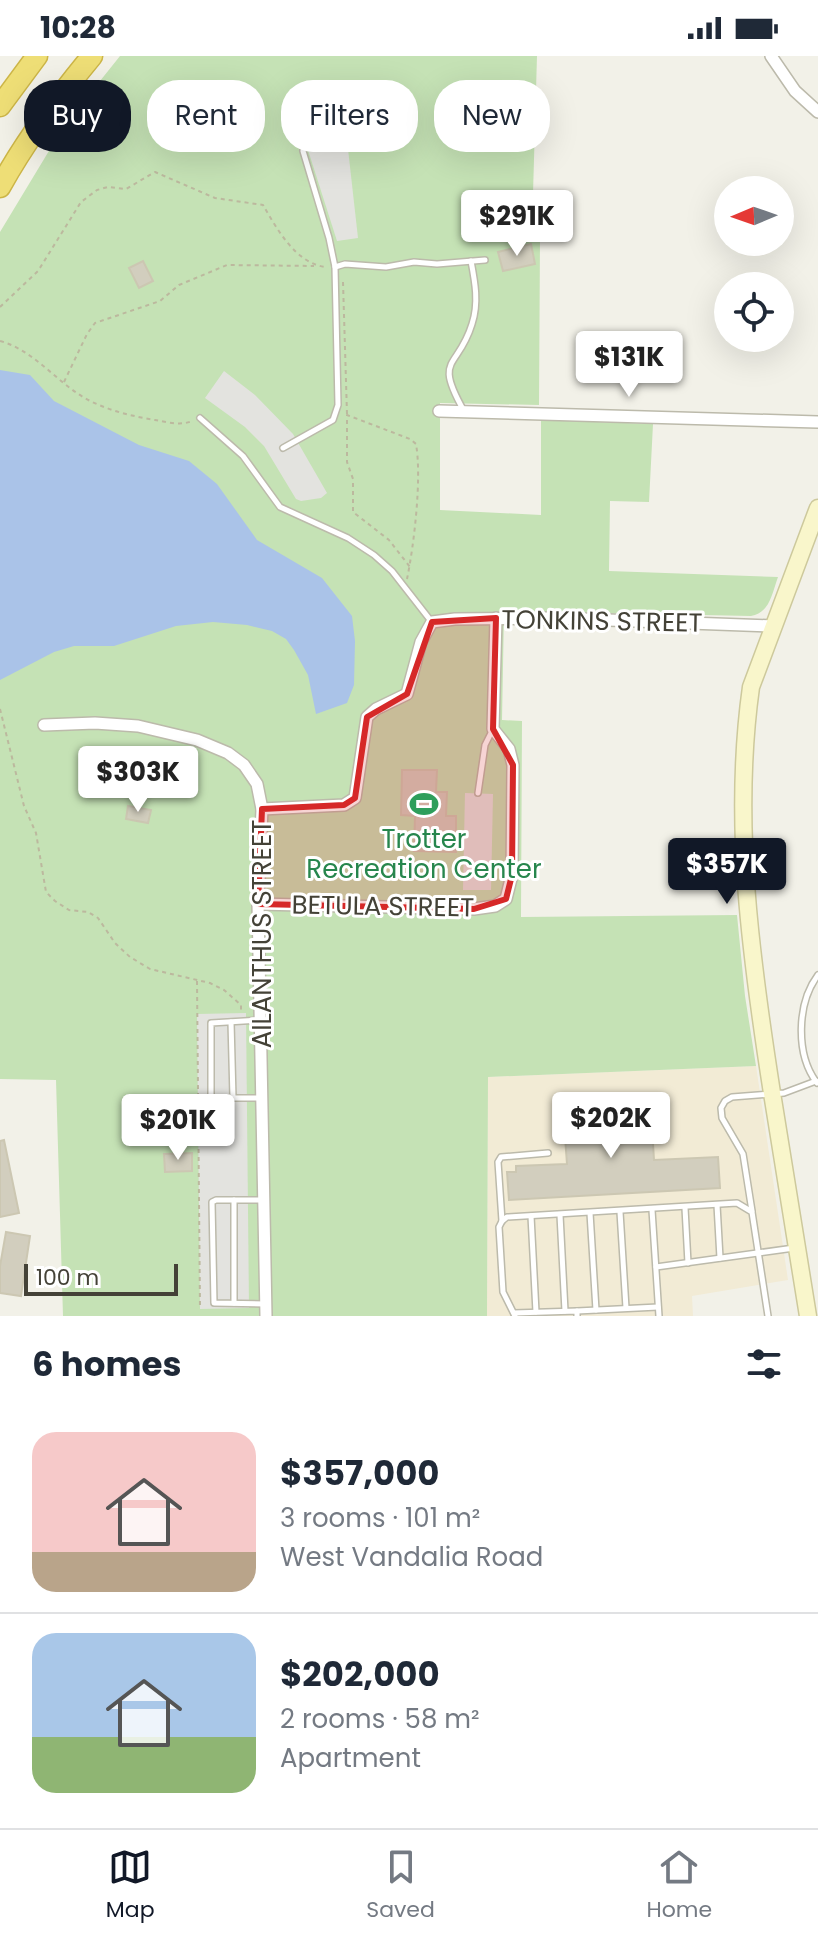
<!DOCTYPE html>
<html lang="en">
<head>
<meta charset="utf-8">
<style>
  body { margin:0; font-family:Poppins,sans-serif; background:#f6f6f7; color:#1f2937; height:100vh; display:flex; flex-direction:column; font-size:30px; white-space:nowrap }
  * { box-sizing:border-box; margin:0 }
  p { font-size:26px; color:#747a83 }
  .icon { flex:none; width:44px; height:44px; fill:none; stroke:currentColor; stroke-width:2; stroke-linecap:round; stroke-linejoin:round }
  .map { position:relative; height:1260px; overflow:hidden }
  .side { display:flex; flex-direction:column; background:#fff; flex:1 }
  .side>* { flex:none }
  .hud { position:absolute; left:24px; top:24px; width:770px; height:72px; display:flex; gap:16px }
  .needle { width:52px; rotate:268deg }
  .fabs { position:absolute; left:714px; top:120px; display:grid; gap:16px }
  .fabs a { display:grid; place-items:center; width:80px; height:80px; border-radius:50%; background:#fff; box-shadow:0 8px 32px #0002; font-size:40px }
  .scale { position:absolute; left:24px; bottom:20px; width:154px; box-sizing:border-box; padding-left:8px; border:4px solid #444237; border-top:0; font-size:22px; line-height:28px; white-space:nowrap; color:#444237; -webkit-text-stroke:6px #fff; paint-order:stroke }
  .price { position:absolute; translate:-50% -68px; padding:0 18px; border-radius:8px; background:#fff; color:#222; font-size:26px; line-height:52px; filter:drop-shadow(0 2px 4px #0008) }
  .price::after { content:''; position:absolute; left:50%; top:48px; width:24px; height:18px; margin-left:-12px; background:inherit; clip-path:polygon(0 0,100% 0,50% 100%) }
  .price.on { background:#111827; color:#fff }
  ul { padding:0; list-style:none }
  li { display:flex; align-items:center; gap:24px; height:200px; padding:0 32px }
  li+li { border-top:2px solid #e0e1e3 }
  li span { display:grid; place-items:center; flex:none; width:224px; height:160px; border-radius:24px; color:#555 }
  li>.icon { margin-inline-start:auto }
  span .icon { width:96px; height:96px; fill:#fffc; stroke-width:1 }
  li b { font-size:34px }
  h2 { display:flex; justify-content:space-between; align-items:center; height:96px; padding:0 32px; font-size:34px }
  .pill { padding:0 28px; border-radius:32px; background:#fff; box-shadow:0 8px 32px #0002; font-size:28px; line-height:72px }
  .pill.on { background:#111827; color:#fff }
  .status { display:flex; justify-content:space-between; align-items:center; height:56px; padding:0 40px; background:#fff; direction:ltr }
  .status svg { height:22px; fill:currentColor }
  .tab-bar { display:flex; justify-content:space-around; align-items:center; height:112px; border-top:2px solid #e0e1e3; background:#fff; font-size:22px; color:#747a83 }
  .tab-bar a { display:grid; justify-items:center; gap:4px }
  .tab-bar .on { color:#111827 }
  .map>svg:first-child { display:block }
</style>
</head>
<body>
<div class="status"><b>10:28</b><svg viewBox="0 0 49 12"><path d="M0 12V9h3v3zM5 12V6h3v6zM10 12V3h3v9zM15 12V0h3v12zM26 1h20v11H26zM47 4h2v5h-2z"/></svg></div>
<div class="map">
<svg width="818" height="1260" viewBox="0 0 818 1260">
  <rect width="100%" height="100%" fill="#f2f1e8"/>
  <polygon fill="#f2ebd5" points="756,1010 788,1224 692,1240 693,1260 487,1260 488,1021"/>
  <path fill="#c5e2b5" d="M120 0H537L532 172 540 182 539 349 440 347V454L541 459V364L653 368 649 446 610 445 609 515 778 521C772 537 770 557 751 560L504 555 502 664 522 665 521 861 737 859 745 940 756 1010 488 1021 487 1260H63L56 1024 0 1023V176L64 70Z"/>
  <g fill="#e3e3df">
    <polygon points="348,93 358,182 337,185 308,94"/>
    <polygon points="224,315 255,339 293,378 327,437 321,442 301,445 296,443 264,390 245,371 205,342"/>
    <polygon points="465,737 493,738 491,834 463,834"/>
    <polygon points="246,957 249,1252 200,1253 197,958"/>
  </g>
  <polygon fill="#aac3e8" points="0,314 30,319 54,345 139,389 189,405 217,428 257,484 322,522 352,560 355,585 354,629 347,647 316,658 308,619 294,594 286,583 272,575 247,569 213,566 176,570 114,590 74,590 54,596 0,624"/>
  <g fill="#d2cebe" stroke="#ccc7b2" stroke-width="2">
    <polygon points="531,188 535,208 503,215 498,196"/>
    <polygon points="143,205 153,225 139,232 129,212"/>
    <polygon points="402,714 437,714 436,736 447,736 446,760 456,760 456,796 414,795 415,760 401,759"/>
    <polygon points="128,750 151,754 148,767 126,763"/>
    <polygon points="608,1044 612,1056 651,1054 654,1104 718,1101 720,1132 509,1144 507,1116 516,1116 516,1110 567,1108 563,1053 588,1051 590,1045"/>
    <polygon points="4,1084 19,1157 0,1161 0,1085"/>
    <polygon points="192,1097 192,1115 165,1116 164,1098"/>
    <polygon points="6,1176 30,1180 21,1240 0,1237 0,1210"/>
  </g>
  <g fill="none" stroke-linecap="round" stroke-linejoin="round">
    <defs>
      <g id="lane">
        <polyline points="335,211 345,208 386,211 414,206 437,208 485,204"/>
        <path d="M464 355C433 300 458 314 472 268 479 247 475 226 471 205"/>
        <polyline points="200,362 243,400 280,451 348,482 374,499 392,515 431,565"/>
        <polyline points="283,392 333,364 338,349 335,211 329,182 303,95"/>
        <polyline points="478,737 485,689 493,673"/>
        <polyline points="260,964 211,967 211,1042 261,1042"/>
        <polyline points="231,966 233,1042"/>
        <path d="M817 1027C795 998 797 947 818 919"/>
        <polyline points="234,1144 234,1247"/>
        <polyline points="263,1144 216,1144 212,1146 214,1247 265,1248"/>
        <polyline points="717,1149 720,1202"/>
        <polyline points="685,1152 688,1207"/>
        <polyline points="652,1154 659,1260"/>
        <polyline points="752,1155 743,1098 722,1062 721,1052 725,1045 732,1041 784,1037 816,1025"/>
        <polyline points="620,1156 626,1252"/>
        <polyline points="590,1157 596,1254"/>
        <polyline points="560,1159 565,1255"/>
        <polyline points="531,1160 536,1256"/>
        <polyline points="502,1165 498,1106 501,1101 548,1097"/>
        <polyline points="656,1211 794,1192"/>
        <polyline points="577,1255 658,1251"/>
        <polyline points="514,1257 577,1255 577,1260"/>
        <polyline points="515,1260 503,1236 499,1171 502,1165 507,1161 737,1147 752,1156 768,1260"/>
      </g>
      <g id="street">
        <polyline points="771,0 795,35 818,56"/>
        <polyline points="439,355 818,366"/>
        <polyline points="44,669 95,667 138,670 197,684 228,697 244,709 257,728 262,753 258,848 266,1260"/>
        <polyline points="262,753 344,749 355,742 367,661 376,653 407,638 421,586 432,566 455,563 554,562 773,570"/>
        <polyline points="258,848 474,853 495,850 506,843 512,819 513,709 509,693 493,673 496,562"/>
      </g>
      <path id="secondary" d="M808 1260C796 1186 784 1111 772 1037 751 903 732 766 751 631L818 452"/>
      <g id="highway">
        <polyline points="0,50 37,0"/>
        <path d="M0 131C26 84 58 41 92 0"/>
      </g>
    </defs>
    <use href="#lane" stroke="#bcbaab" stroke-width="8"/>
    <use href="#street" stroke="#bcbaab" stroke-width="14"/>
    <use href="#secondary" stroke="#cdc99c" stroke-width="19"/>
    <use href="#highway" stroke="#ccb547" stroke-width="23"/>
    <g stroke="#bcb89e" stroke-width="2" stroke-dasharray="4 4" stroke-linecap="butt">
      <polyline points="343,226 347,358"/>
      <path d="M0 251 38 215 81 146 97 134 108 131 126 133 155 116 215 142 263 149C277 173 296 208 326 211"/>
      <path d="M0 285C33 294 55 324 83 341 105 354 131 360 155 364 167 366 181 370 192 365"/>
      <polyline points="64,326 87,278 95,267 160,245 179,229 227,209 314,210"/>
      <path d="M407 523C414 489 422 422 416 388L410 383 347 359V406L353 423V456L389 484 410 511"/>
      <polyline points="0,653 24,750 36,777 46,836 55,845 69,854 88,856 98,862 115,887 130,901 150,913 210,927 224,934 241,949 241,956"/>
      <polyline points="197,925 200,1253"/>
    </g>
    <use href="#lane" stroke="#fff" stroke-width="5"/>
    <use href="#street" stroke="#fff" stroke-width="11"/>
    <use href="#secondary" stroke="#f9f6cb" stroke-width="16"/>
    <use href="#highway" stroke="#eede76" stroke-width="20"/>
  </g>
  <path fill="#d62828" fill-opacity="0.2" stroke="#d62828" stroke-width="6" stroke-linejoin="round" d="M496 562 493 673 513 709 512 819 506 843 474 853 258 848 262 753 344 749 355 742 367 661 407 638 432 566Z"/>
  <defs>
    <symbol id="stadium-bare" viewBox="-9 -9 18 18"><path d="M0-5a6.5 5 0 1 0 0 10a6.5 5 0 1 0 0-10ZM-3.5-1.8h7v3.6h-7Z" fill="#2e9e5b" stroke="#fff" stroke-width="2.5" paint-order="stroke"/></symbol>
  </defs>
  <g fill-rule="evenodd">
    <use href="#stadium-bare" x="404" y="728" width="40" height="40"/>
  </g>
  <g text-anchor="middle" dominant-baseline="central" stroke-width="6" stroke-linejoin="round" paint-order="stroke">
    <g font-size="26" fill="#444237" stroke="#fff">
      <text transform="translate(602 565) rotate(1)">TONKINS STREET</text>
      <text transform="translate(383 850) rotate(1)">BETULA STREET</text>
      <text transform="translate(262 878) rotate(-90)">AILANTHUS STREET</text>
    </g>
    <g font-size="26" fill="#27864d" stroke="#fff">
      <text x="424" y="783">Trotter<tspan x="424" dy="30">Recreation Center</tspan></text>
    </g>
  </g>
</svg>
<div class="fabs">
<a><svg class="needle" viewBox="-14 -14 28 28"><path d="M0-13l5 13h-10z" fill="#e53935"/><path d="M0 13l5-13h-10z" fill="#747a83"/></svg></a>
<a><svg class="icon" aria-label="locate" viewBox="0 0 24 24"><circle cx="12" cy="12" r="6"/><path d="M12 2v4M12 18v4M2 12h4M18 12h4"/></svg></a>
</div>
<div class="scale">100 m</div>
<b class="price" style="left:517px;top:202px">$291K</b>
<b class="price" style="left:629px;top:343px">$131K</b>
<b class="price" style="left:138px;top:758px">$303K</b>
<b class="price on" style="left:727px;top:850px">$357K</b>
<b class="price" style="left:611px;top:1104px">$202K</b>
<b class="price" style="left:178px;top:1106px">$201K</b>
<div class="hud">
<a class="pill on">Buy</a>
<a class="pill">Rent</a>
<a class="pill">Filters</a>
<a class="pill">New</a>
</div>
</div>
<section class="side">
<h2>6 homes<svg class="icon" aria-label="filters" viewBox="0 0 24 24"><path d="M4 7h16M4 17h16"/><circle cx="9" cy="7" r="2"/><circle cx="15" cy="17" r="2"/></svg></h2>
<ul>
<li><span style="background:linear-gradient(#f6c9c9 75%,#b9a48a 0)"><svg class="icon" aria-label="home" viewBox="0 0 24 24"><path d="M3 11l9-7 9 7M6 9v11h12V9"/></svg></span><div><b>$357,000</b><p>3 rooms · 101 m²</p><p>West Vandalia Road</p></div></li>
<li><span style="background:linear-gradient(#a9c7e8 65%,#8fb573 0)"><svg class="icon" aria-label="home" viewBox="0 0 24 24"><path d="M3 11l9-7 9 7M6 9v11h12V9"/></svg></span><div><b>$202,000</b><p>2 rooms · 58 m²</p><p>Apartment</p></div></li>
</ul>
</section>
<nav class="tab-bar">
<a class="on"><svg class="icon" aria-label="map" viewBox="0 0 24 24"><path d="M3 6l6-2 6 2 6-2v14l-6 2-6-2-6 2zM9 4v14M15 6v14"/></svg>Map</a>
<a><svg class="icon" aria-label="saved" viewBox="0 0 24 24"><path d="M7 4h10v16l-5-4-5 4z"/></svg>Saved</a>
<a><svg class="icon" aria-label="home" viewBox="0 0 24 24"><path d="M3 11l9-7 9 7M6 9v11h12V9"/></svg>Home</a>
</nav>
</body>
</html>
